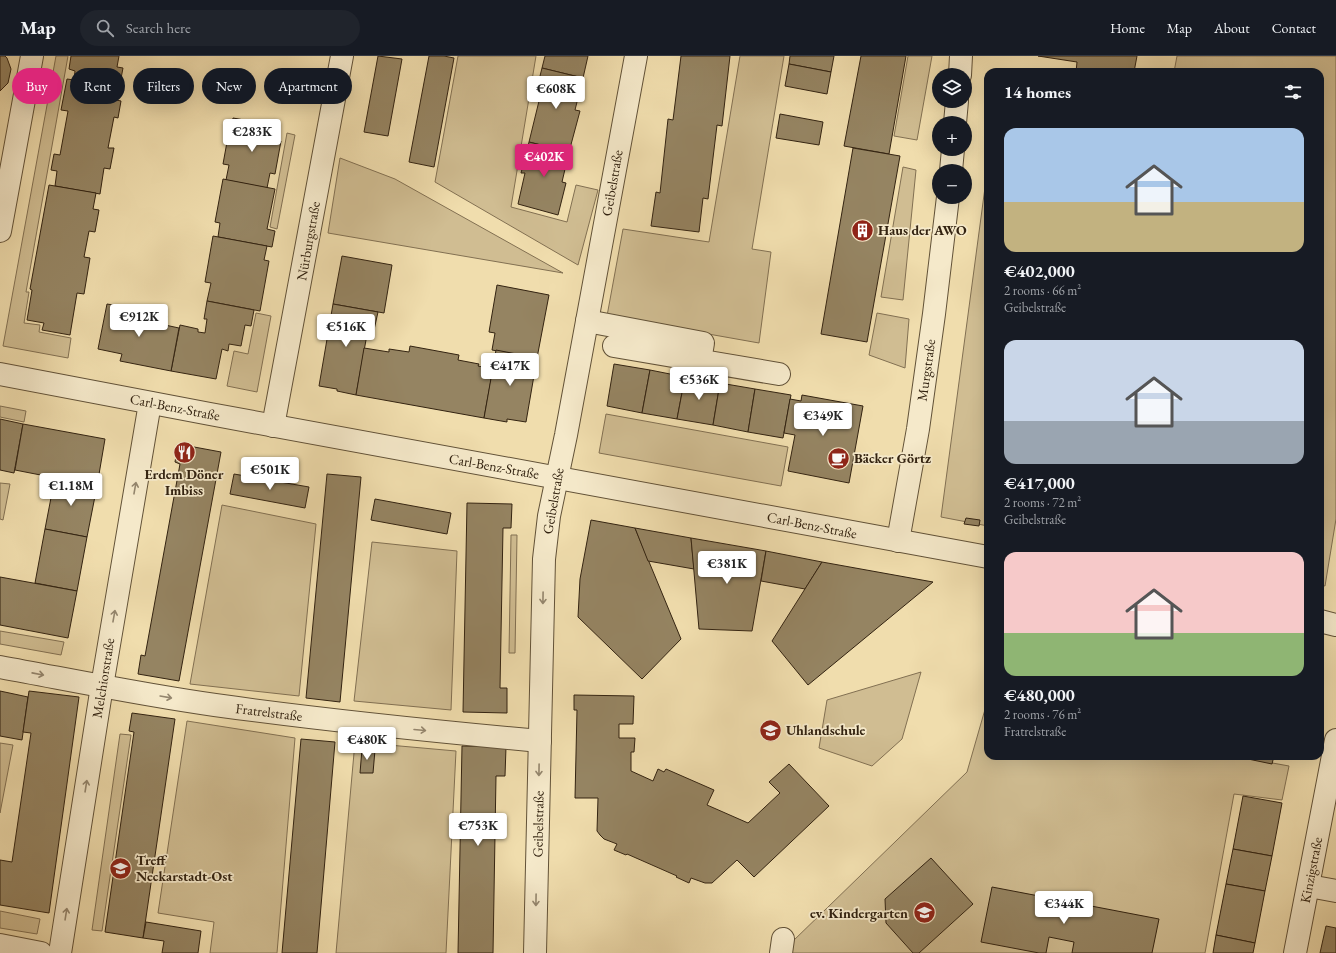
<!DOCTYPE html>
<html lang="en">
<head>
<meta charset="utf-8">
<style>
  body { margin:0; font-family:"EB Garamond",serif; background:#20242c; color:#f1f3f6; height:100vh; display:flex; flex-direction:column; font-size:15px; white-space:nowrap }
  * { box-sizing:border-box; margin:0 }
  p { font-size:13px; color:#9ea1a6 }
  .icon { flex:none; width:22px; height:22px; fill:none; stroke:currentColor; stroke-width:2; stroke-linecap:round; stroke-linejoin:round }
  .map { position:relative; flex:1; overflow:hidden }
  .side { position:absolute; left:984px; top:12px; width:340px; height:692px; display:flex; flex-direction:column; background:#171b24; border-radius:12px; box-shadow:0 4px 16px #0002 }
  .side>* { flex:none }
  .top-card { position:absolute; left:12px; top:12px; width:380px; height:36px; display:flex; gap:8px }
  .controls { position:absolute; left:932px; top:12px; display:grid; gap:8px }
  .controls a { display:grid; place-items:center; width:40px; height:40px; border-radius:50%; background:#171b24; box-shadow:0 4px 16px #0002; font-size:20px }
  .price { position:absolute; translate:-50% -34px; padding:0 9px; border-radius:4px; background:#fff; color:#222; font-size:13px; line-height:26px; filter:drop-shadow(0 1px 2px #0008) }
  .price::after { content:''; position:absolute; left:50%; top:24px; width:12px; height:9px; margin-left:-6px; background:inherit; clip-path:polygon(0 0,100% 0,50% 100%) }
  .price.current { background:#db2777; color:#fff }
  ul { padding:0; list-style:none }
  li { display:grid; align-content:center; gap:8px; height:212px; padding:0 20px }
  li span { display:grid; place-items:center; height:124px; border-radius:12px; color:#555 }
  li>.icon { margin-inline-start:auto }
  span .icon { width:72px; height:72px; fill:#fffc; stroke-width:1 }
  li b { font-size:17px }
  h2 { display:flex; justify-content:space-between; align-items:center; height:48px; padding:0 20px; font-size:17px }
  .chip { padding:0 14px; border-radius:18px; background:#171b24; box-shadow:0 4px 16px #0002; font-size:14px; line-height:36px }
  .chip.current { background:#db2777; color:#fff }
  header { display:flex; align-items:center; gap:24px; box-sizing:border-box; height:56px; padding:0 20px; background:#171b24; border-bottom:1px solid #363941 }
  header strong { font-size:19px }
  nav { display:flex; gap:22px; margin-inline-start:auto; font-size:14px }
  .search { width:280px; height:36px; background:#20242c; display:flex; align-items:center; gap:10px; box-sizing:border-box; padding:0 14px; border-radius:22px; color:#9ea1a6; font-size:15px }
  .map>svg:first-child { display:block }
</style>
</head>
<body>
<header>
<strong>Map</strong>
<div class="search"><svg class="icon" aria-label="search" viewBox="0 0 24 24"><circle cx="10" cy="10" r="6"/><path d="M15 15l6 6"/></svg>Search here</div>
<nav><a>Home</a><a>Map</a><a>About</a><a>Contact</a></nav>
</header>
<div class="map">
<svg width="1336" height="897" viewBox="0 0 1336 897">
  <rect width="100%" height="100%" fill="#f0ddad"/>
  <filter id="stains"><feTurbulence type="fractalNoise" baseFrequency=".005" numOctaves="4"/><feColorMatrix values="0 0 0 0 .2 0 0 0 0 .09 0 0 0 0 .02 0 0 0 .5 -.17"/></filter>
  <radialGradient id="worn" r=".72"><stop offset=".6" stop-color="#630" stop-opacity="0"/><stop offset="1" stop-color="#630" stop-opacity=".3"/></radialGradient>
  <g fill="#d0bd92" stroke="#827052">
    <polygon points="56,0 68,0 26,236 29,236 24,267 40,269 39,276 71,282 68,302 3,290"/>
    <polygon points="458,0 536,0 511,151 567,166 576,129 598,134 578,209 435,126"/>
    <polygon points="740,0 784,0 752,193 771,196 759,287 607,260 623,173 709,186"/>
    <polygon points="908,0 932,0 917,84 894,80"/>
    <polygon points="1177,0 1336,0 1336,463 1325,530 1320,529 1320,16 1174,16"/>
    <polygon points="287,77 295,79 277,173 270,171"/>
    <polygon points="340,102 395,123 563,217 328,177"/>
    <polygon points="903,111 916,114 903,244 881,241"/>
    <polygon points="986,124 988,124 988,470 941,461"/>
    <polygon points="256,257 271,260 257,336 227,330 234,295 248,298"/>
    <polygon points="877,257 909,263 905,312 869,299"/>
    <polygon points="0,350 26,355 24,366 0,361"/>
    <polygon points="606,358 788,391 781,430 599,397"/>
    <polygon points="0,427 10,428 3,464 0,463"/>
    <polygon points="222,449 316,468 299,640 190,628"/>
    <polygon points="511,479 517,479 515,597 509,597"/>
    <polygon points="372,486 457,495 451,654 354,645"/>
    <polygon points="0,575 64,586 61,599 0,588"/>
    <polygon points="921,616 902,683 872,710 819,692 827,644"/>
    <polygon points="988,643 988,700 1234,700 1289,710 1282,744 1234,738 1205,897 791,897 792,886 967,716"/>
    <polygon points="187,665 295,682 277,897 210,897 214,866 158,857"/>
    <polygon points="120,678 131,679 102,875 92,874"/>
    <polygon points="355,686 456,695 446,897 336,897"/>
    <polygon points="0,687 13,689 0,757"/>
    <polygon points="0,855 40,863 37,878 0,872"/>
  </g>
  <g fill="#958462" stroke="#332311">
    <polygon points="0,0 5,0 7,2 11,13 8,27 0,35"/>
    <polygon points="71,0 119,0 117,11 123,12 119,33 113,32 112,43 121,45 118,62 114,61 108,92 114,92 110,113 104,112 100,138 55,130 57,115 51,114 54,98 60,99 68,55 61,54 67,23 74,24 75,15 69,13"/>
    <polygon points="378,0 402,3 388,80 364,76"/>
    <polygon points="429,0 444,0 454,2 434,111 409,106"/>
    <polygon points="545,0 588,0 583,22 542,12"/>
    <polygon points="681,0 730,0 722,70 717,69 708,143 703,142 699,176 651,170 656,136 660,137 668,63 673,64"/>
    <polygon points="790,0 834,0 831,16 789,8"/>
    <polygon points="861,0 906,0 889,98 844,90"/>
    <polygon points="1038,0 1137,0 1134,16 1076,16 1077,6"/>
    <polygon points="789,8 831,16 827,38 785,30"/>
    <polygon points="542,12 583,22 575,54 580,55 569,96 529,86 539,45 534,44"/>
    <polygon points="780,58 823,66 819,89 776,82"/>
    <polygon points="233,62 278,70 275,84 281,85 275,118 270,117 267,132 226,124 229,109 223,108 227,86 229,87"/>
    <polygon points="529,86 569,96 562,126 566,127 558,159 518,148 525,117 521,117"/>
    <polygon points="853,92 900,100 867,286 821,278"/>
    <polygon points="223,123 275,133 267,173 275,175 272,191 218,181 220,167 215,166"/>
    <polygon points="49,129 96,137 93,153 99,154 95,176 89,175 84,201 90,202 84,238 77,237 70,279 42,274 44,267 27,264 32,234 30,233"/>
    <polygon points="213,180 267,190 264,204 269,205 260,255 207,245 211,227 205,226"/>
    <polygon points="342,200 392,209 384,257 333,248"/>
    <polygon points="497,229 549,239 537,302 492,294 495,277 489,276"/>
    <polygon points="207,245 254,254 251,270 245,269 241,290 229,288 228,295 222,293 216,323 171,315 180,269 198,273 198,276 205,277 207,263 204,263"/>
    <polygon points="107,248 125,251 123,260 144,263 145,256 167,260 165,269 179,272 171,315 120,305 122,298 98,293"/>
    <polygon points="333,248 378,256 374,274 368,273 356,339 337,335 337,333 319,330"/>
    <polygon points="410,290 459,299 458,304 479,308 478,310 493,313 484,362 356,339 364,292 389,296 389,293 409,296"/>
    <polygon points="496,294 537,302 526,366 507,363 507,366 484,362"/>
    <polygon points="614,308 650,314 642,357 607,350"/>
    <polygon points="650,314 685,321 677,363 642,357"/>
    <polygon points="685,321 720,327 713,369 677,363"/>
    <polygon points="720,327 755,333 748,376 713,369"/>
    <polygon points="755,333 791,339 783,382 748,376"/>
    <polygon points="802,339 863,350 849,427 788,415 795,379 784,377 790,343 801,345"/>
    <polygon points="0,363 23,368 14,417 0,414"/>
    <polygon points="23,368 105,383 97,430 15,414"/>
    <polygon points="178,388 221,396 179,625 138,618 141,599 145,600 180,408 175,406"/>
    <polygon points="234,418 309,431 305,452 230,438"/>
    <polygon points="327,418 361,421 340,646 306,642"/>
    <polygon points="55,421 97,430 87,481 45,473"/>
    <polygon points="375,443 451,457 447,478 371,464"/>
    <polygon points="467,447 512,448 511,472 503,472 500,632 507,632 507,657 463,656"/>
    <polygon points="966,462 980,464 979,470 964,468"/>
    <polygon points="591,464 635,472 681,583 642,623 578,561 580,523"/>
    <polygon points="635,472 691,482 694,513 648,505"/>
    <polygon points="45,473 87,481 77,535 35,527"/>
    <polygon points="691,482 766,495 752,575 699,573"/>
    <polygon points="766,495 822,506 805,533 761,525"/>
    <polygon points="822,506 933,526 808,629 772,585"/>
    <polygon points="0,521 77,535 68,582 0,569"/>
    <polygon points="0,635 28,641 22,684 0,680"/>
    <polygon points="29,635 79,641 49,857 0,849 0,804 12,806 31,677 23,676"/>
    <polygon points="574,639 634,640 633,668 619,668 619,682 635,682 634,696 631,696 631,715 653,725 658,713 664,716 666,713 714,734 707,749 748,767 780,737 769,726 789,708 829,750 754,821 737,804 712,827 705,827 691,822 689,827 676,821 677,820 627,798 626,799 614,794 617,788 604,783 600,779 597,775 598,742 575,742 577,654 574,654"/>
    <polygon points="132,657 175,663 143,882 105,876 134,676 129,675"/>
    <polygon points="301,683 335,686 317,897 282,897"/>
    <polygon points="462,690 506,691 505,720 496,720 493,897 458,897"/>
    <polygon points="362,693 375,694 373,717 360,717"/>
    <polygon points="1249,700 1274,700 1272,708 1248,703"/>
    <polygon points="1243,740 1282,747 1272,800 1233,793"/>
    <polygon points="1233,793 1272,800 1265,835 1226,828"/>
    <polygon points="931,802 973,848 919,897 913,897 886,867 885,843"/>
    <polygon points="1226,828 1265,835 1255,887 1216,879"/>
    <polygon points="992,831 1159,863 1152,897 1072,897 1074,886 1049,881 1046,897 1039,897 981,886"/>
    <polygon points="146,866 201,875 198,897 162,897 164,885 143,882"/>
    <polygon points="1326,870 1336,872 1336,897 1320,897"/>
    <polygon points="1216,879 1255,887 1253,897 1213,897"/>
  </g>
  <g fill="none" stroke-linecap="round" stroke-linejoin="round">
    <defs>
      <g id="minor">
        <polyline points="960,19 961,0"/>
        <polyline points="955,67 957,45"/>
        <polyline points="951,115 953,93"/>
        <polyline points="0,175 32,0"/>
        <polyline points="587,265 703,287 700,305"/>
        <polyline points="614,290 779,318"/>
        <polyline points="0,318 210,358 988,501"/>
        <polyline points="273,370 342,0"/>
        <polyline points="898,485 918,373 934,258 948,141"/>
        <polyline points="1320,565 1336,569"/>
        <path d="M0 611C71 624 143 639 215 649 323 664 431 675 540 685"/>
        <polyline points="1309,830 1336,835"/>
        <polyline points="0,889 41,897"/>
        <polyline points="60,897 102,630 150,347"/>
        <polyline points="535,897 544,503 549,460 566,379 636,0"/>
        <polyline points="781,897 783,883"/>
        <polyline points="1295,897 1336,684"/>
      </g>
    </defs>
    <use href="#minor" stroke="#625238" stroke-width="24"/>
    <use href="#minor" stroke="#f5e9ca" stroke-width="22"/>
  </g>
  <defs><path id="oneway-shaft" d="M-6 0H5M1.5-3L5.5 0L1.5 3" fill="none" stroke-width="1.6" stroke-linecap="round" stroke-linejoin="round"/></defs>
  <g stroke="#94866e">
    <use href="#oneway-shaft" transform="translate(135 432) rotate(-80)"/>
    <use href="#oneway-shaft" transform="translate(543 542) rotate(91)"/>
    <use href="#oneway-shaft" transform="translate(114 560) rotate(-80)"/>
    <use href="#oneway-shaft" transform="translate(38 618) rotate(11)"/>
    <use href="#oneway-shaft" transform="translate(166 641) rotate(10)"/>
    <use href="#oneway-shaft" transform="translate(420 674) rotate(5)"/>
    <use href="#oneway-shaft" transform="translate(539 714) rotate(91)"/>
    <use href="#oneway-shaft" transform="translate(86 730) rotate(-81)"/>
    <use href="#oneway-shaft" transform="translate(536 844) rotate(91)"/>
    <use href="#oneway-shaft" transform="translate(66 858) rotate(-81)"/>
  </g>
  <defs>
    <symbol id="building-disc" viewBox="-11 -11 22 22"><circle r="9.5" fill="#8f2418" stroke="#f5e9ca"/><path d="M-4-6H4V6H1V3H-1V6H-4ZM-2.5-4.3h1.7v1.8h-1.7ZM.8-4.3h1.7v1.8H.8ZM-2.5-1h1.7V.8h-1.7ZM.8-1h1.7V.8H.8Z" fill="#fff"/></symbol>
    <symbol id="restaurant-disc" viewBox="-11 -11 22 22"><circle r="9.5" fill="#8f2418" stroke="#f5e9ca"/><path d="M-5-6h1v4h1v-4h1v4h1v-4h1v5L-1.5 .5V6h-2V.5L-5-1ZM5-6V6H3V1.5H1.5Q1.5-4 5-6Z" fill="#fff"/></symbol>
    <symbol id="cafe-disc" viewBox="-11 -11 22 22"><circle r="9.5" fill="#8f2418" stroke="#f5e9ca"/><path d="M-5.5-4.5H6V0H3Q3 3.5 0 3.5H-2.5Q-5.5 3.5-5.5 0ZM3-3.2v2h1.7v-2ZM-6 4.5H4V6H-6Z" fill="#fff"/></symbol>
    <symbol id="school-disc" viewBox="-11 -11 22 22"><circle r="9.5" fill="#8f2418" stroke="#f5e9ca"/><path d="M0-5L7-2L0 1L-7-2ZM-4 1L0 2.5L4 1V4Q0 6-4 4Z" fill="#fff"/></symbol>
  </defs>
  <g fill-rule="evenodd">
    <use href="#building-disc" x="850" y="162" width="25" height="25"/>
    <use href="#restaurant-disc" x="172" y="384" width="25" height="25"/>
    <use href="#cafe-disc" x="826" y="390" width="25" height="25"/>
    <use href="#school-disc" x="758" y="662" width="25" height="25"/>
    <use href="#school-disc" x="108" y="800" width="25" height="25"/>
    <use href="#school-disc" x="912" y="844" width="25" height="25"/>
  </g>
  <g text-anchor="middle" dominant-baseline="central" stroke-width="3.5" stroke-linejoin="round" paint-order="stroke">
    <g font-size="14" fill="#332311" stroke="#f5e9ca">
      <text transform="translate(612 127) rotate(-80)">Geibelstraße</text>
      <text transform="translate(308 185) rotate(-80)">Nürburgstraße</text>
      <text transform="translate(926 314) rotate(-82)">Murgstraße</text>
      <text transform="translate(175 351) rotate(11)">Carl-Benz-Straße</text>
      <text transform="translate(494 410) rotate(10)">Carl-Benz-Straße</text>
      <text transform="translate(553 445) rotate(-80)">Geibelstraße</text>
      <text transform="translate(812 469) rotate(11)">Carl-Benz-Straße</text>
      <text transform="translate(103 622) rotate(-81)">Melchiorstraße</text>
      <text transform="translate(269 656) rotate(7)">Fratrelstraße</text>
      <text transform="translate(538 768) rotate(-89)">Geibelstraße</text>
      <text transform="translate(1311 814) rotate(-79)">Kinzigstraße</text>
    </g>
    <g font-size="14" font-weight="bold" fill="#332311" stroke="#f5e9ca" text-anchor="start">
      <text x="878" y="174">Haus der AWO</text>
      <text x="854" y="402">Bäcker Görtz</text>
      <text x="184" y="418" text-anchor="middle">Erdem Döner<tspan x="184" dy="16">Imbiss</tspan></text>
      <text x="786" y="674">Uhlandschule</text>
      <text x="136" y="804">Treff<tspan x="136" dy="16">Neckarstadt-Ost</tspan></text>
      <text x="908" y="857" text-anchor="end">ev. Kindergarten</text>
    </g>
  </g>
  <rect width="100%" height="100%" filter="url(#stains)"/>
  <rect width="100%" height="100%" fill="url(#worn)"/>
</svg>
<div class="controls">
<a><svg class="icon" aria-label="layers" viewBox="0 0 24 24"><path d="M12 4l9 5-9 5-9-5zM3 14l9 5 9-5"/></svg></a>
<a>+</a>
<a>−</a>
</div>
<b class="price" style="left:556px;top:54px">€608K</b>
<b class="price" style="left:252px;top:97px">€283K</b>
<b class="price current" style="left:544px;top:122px">€402K</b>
<b class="price" style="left:139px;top:282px">€912K</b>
<b class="price" style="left:346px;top:292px">€516K</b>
<b class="price" style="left:510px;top:331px">€417K</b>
<b class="price" style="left:699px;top:345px">€536K</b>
<b class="price" style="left:823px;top:381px">€349K</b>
<b class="price" style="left:270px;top:435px">€501K</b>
<b class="price" style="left:71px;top:451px">€1.18M</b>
<b class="price" style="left:727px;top:529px">€381K</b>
<b class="price" style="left:367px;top:705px">€480K</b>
<b class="price" style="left:478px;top:791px">€753K</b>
<b class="price" style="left:1064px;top:869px">€344K</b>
<div class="top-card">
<a class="chip current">Buy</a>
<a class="chip">Rent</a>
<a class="chip">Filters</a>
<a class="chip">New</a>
<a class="chip">Apartment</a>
</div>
<section class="side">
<h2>14 homes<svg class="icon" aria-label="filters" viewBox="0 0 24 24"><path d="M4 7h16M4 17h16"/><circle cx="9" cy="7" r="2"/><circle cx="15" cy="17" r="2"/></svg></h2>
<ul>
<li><span style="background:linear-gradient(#a9c7e8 60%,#c2b280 0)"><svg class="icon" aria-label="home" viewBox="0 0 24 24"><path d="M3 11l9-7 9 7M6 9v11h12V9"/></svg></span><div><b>€402,000</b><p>2 rooms · 66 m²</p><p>Geibelstraße</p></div></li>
<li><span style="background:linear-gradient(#c9d6e8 65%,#9aa5b1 0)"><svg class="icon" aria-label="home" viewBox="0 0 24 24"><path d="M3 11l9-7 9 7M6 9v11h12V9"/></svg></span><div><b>€417,000</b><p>2 rooms · 72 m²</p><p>Geibelstraße</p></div></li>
<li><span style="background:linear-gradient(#f6c9c9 65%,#8fb573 0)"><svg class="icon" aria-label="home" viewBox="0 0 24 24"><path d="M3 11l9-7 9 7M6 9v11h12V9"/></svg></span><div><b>€480,000</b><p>2 rooms · 76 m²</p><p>Fratrelstraße</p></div></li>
</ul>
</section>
</div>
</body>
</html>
